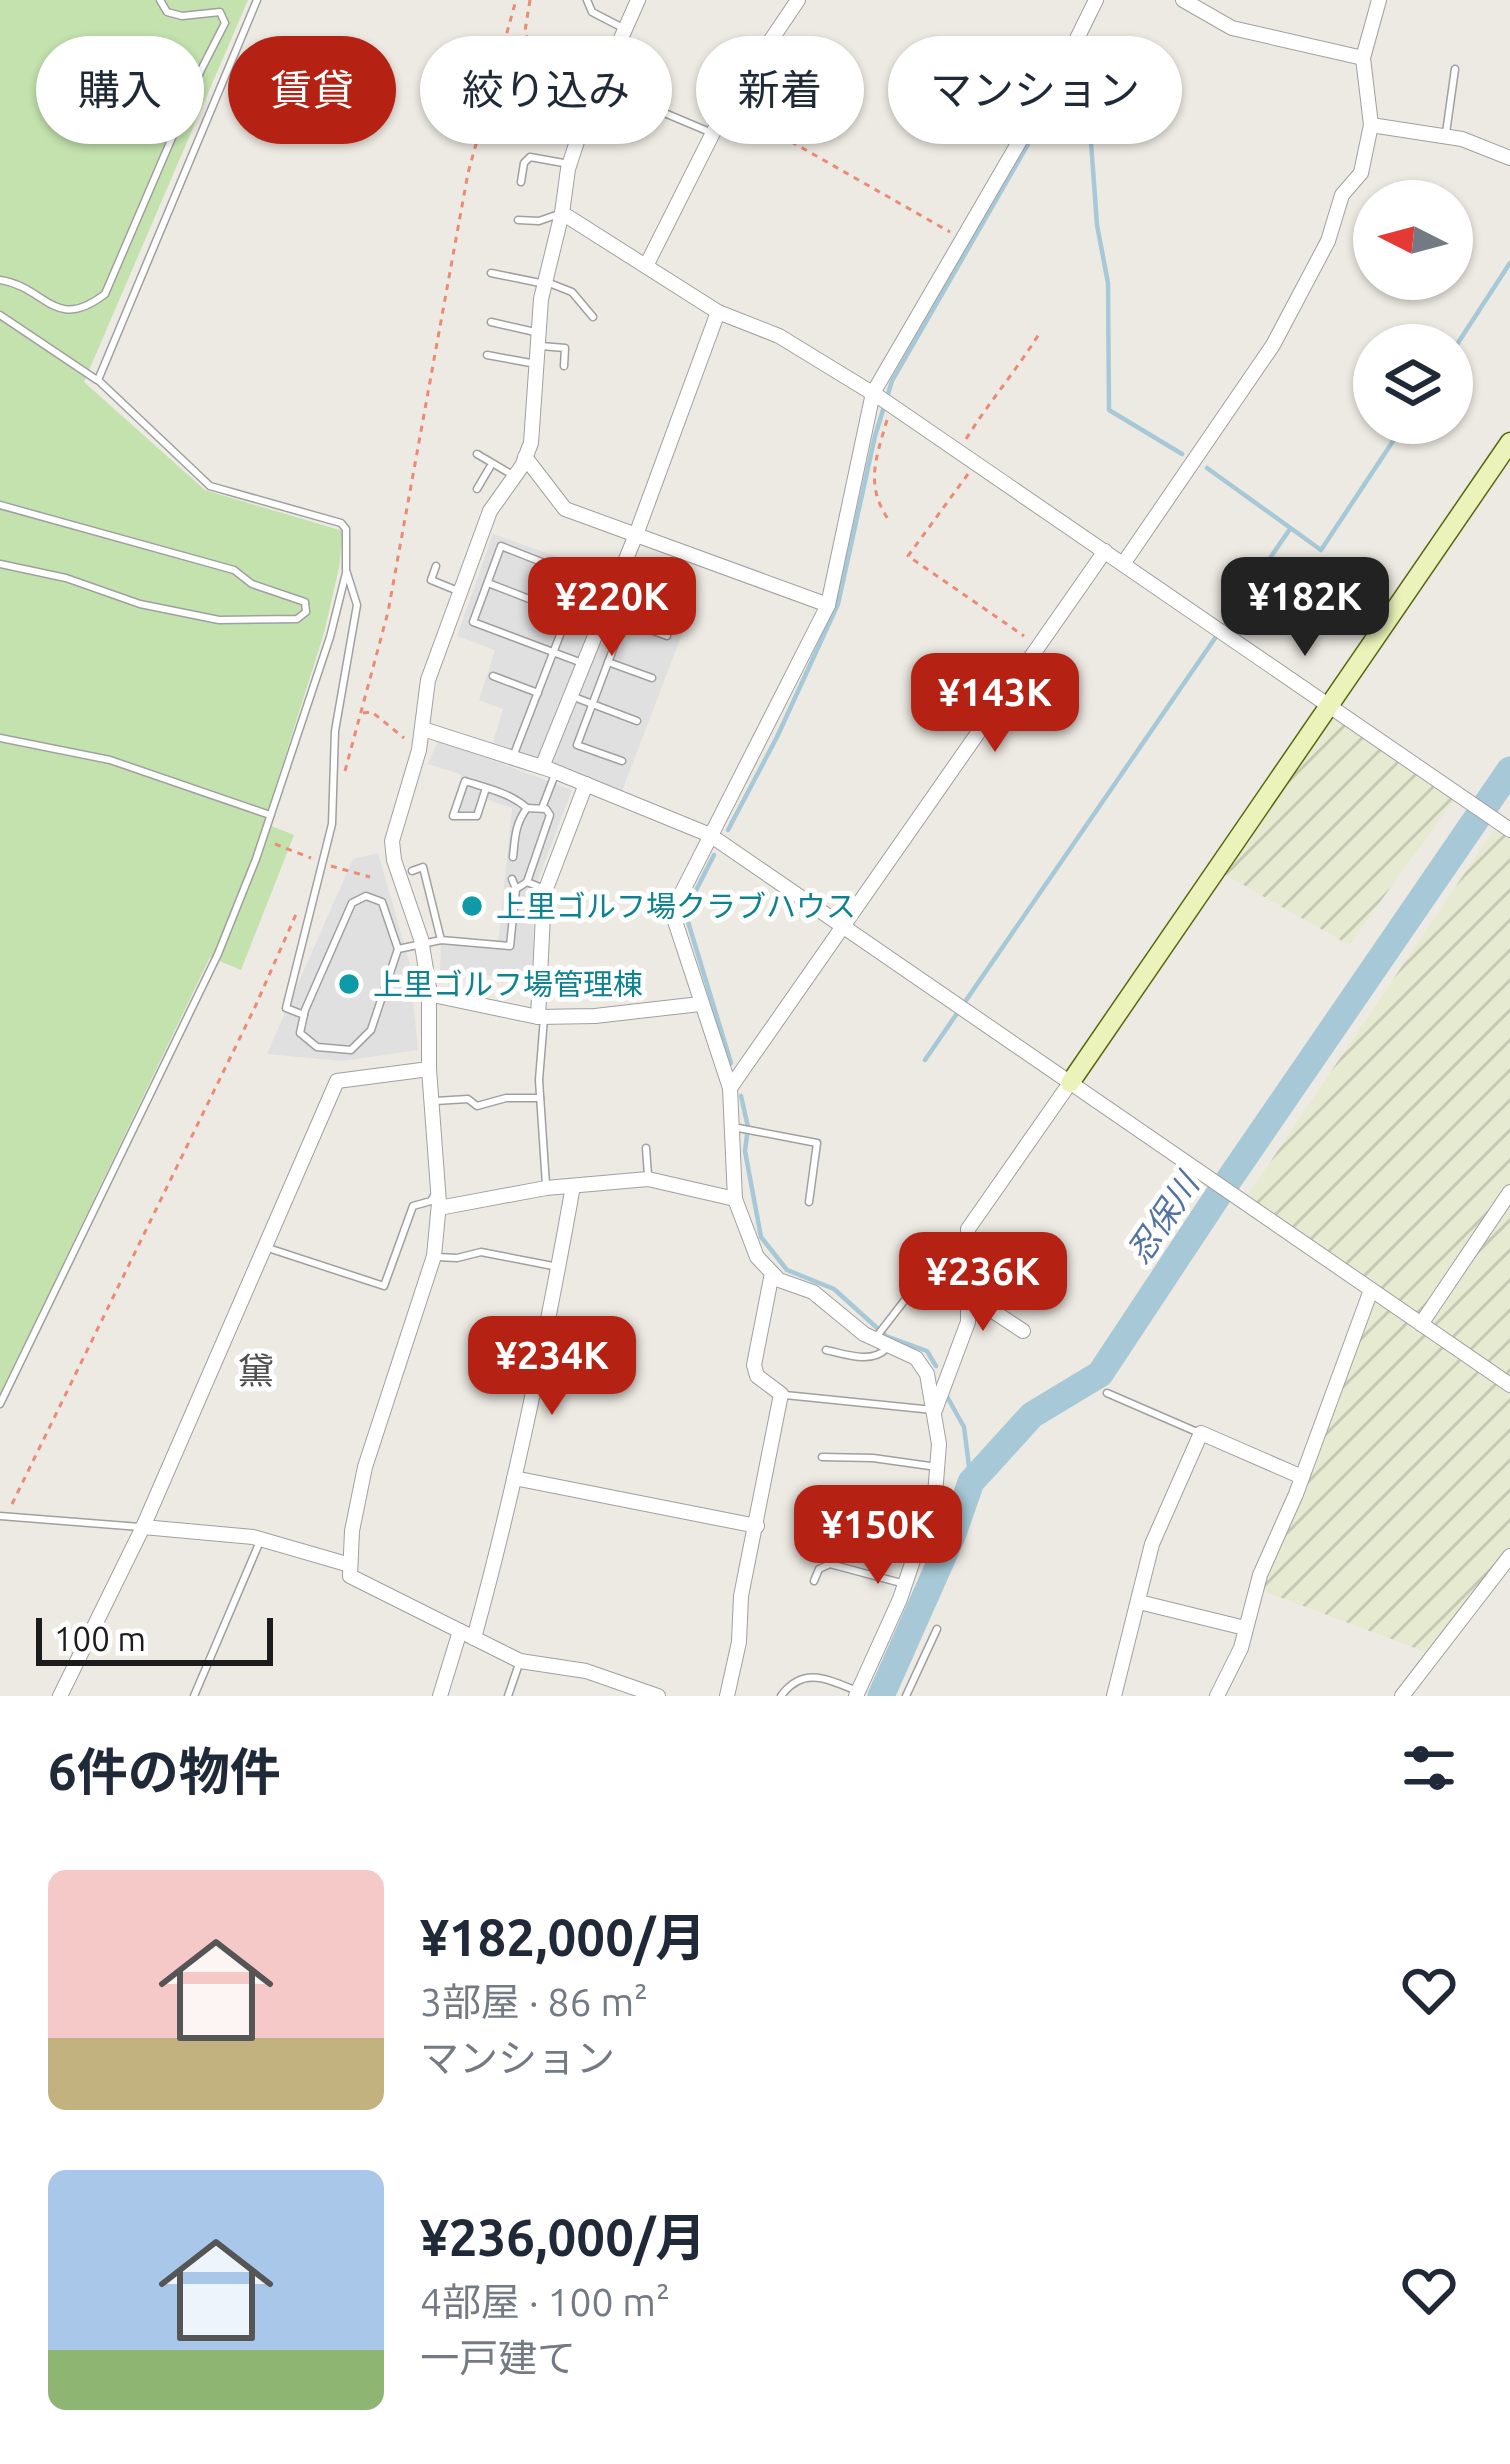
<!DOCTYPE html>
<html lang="ja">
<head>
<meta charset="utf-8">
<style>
  body { margin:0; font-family:Ubuntu,"Noto Sans JP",sans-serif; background:#f2f2f3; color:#1f2937; height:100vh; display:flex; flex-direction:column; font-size:45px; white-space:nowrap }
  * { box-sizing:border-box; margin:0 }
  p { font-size:39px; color:#747a83 }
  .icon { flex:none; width:66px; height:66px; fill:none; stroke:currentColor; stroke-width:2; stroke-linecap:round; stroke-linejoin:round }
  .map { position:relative; height:1696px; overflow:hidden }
  .panel { display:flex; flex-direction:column; background:#fff; flex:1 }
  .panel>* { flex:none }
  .guide { position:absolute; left:36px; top:36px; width:1440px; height:108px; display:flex; gap:24px }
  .needle { width:78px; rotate:276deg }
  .buttons { position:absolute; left:1353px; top:180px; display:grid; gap:24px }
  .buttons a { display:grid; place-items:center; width:120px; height:120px; border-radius:50%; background:#fff; box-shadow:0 3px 9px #0004; font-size:60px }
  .scale { position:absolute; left:36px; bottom:30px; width:237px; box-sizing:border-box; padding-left:12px; border:6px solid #1c1c1c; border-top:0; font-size:33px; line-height:42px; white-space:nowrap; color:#1c1c1c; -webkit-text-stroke:9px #fff; paint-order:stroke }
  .price { position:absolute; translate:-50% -102px; padding:0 27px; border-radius:24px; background:#b52113; color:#fff; font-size:39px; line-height:78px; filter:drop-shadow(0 3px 6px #0008) }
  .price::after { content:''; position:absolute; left:50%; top:72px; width:36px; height:27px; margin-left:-18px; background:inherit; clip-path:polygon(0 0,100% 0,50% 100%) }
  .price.active { background:#222; color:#fff }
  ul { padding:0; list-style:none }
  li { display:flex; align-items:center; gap:36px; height:300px; padding:0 48px }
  li span { display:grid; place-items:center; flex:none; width:336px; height:240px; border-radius:18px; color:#555 }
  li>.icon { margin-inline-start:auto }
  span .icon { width:144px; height:144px; fill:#fffc; stroke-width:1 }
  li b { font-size:51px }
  h2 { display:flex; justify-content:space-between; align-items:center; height:144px; padding:0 48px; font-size:51px }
  .tag { padding:0 42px; border-radius:54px; background:#fff; box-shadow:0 3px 9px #0004; font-size:42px; line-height:108px }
  .tag.active { background:#b52113; color:#fff }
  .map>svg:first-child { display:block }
</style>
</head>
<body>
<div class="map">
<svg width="1510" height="1696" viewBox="0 0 1510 1696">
  <defs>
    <pattern id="farmland-furrows" width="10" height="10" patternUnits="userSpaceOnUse" patternTransform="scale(3)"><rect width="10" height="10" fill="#e6ead0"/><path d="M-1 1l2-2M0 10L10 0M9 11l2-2" fill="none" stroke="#c5c8b2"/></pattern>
  </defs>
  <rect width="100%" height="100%" fill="#edeae3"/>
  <g fill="url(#farmland-furrows)">
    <polygon points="1329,706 1459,793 1349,945 1217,870"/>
    <polygon points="1499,822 1510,830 1510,1556 1434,1655 1255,1588 1371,1290 1244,1201"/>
  </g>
  <polygon fill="#c3e2ad" points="0,0 248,0 84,382 205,490 343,531 339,568 324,633 264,823 294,835 241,970 210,957 0,1395"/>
  <g fill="#e0e0e0">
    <polygon points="493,534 609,575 539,760 493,742 503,709 479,700 495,650 457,636"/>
    <polygon points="616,596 687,621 622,791 551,762"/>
    <polygon points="438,740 572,790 533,893 534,980 440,970 441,940 498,945 512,808 483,798 477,816 453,816 464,781 460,774 428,764"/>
    <polygon points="378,853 409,961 418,1050 342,1061 267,1054 353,859"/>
  </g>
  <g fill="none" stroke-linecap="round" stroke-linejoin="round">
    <g stroke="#a7c8d6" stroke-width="4.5">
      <polyline points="1452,352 1510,263"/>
      <polyline points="1207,468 1321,550 1405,423"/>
      <polyline points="728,830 777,737 838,604 875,436 892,381 1046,113 1070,123 1091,142 1097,225 1108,283 1109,410 1182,454"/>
      <polyline points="714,855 685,912 731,1063"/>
      <polyline points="925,1060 1290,529"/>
      <polyline points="741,1096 748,1127 745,1151 761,1237 787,1270 834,1289 886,1336 927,1351 936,1366"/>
      <polyline points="944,1391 964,1427 971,1482"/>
    </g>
    <polyline stroke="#a7c8d6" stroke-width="27" points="881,1696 952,1536 971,1482 1032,1415 1100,1374 1217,1197 1510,770"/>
    <defs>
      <g id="lane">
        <polyline points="257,0 98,380 210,486 341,523 346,529 346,570 357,605 335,731 332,824 286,1008 304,1015"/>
        <polyline points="587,0 592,12 621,27"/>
        <polyline points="603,87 712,133"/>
        <polyline points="1446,133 1455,69"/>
        <polyline points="521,182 524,163 530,157 569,164"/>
        <polyline points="518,220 539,221 559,214"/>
        <polyline points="491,273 545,284"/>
        <path d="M0 280C47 287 54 333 105 294L201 70 225 23 220 12 182 16 167 12 160 0"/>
        <polyline points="549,283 572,292 593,317"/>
        <polyline points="0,315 97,380"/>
        <polyline points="491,322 535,332"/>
        <polyline points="541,346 565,348 564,366"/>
        <polyline points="487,355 536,364"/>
        <polyline points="477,454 511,474"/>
        <polyline points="477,489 490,467"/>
        <polyline points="0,505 234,570 252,584 305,602 306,612 297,619 219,620 140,604 66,578 0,564"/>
        <polyline points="436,566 431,580 458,591"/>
        <polyline points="488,583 568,614"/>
        <polyline points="608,662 652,678"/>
        <polyline points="493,676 538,693"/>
        <polyline points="574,697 637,721"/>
        <polyline points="0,738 110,760 270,815"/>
        <path d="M514 754C537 696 559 637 582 578L501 546 473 622 582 663"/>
        <polyline points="622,761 577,745 624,620 667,636"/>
        <path d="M486 788 477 816H453L465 781C487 788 510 793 527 808"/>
        <polyline points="542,808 556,772"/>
        <path d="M513 857C515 838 515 824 527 808L546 809 550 815 527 882 542 888"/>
        <polyline points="412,871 423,867 441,940"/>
        <polyline points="512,879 516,889 527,882"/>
        <polyline points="398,949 371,1030 351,1050 317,1047 300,1033 305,1010 352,903 366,896 382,902 398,949 441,940 510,946 516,889"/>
        <polyline points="544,1018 539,1080 546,1185"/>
        <polyline points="435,1101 468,1099 477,1106 506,1098 540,1098"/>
        <polyline points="733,1127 817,1143 809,1202"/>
        <polyline points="646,1148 648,1175"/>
        <polyline points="265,1247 384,1286 413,1206 431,1201 436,1192"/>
        <polyline points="437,1257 457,1258 481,1252 558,1267"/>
        <polyline points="877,1336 928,1270 965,1254"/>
        <path d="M826 1350C845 1354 871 1364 886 1349"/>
        <polyline points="1107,1393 1197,1432"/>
        <polyline points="785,1395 933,1410"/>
        <polyline points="0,1404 218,954 256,859 330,637 346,573"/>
        <polyline points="822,1457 873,1458 937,1467"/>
        <polyline points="0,1516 140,1527"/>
        <polyline points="822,1518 919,1536"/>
        <polyline points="814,1581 819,1569 830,1564 905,1584"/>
        <polyline points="194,1696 261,1539"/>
        <polyline points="508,1696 520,1661"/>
        <path d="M781 1696C803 1666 827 1679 857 1691"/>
        <polyline points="906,1696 937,1629"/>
      </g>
      <g id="street">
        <polyline points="638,0 581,129 568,169 562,213 541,299 531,443 522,466 490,511 428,680 419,750 392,841 394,860 421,939 429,988 429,1069 439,1203 434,1256 365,1467 352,1531 350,1576 520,1661 586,1671 658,1696"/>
        <polyline points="1183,0 1232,28 1363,58"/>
        <polyline points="1371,125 1462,139 1510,158"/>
        <polyline points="562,213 718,312 779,336 882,399 1510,830"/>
        <polyline points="646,266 727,105 798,0"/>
        <polyline points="525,457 565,509 828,605"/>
        <polyline points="1123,564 1273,345 1328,241 1342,195 1361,173 1371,125 1363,58 1379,0"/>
        <polyline points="423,729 551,770 710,835 1510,1385"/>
        <polyline points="542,767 637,532 718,312"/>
        <polyline points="428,994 538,1017 595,1016 700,1004"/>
        <polyline points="538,1017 544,894 586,784"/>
        <polyline points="730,1088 1105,551"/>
        <polyline points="439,1208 546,1188 648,1179 735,1199"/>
        <polyline points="970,1296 1023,1331"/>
        <polyline points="1421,1324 1510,1192"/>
        <polyline points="935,1410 968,1322 968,1229 1070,1083"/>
        <polyline points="514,1478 757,1526"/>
        <polyline points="143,1527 253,1537 350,1565"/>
        <polyline points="1139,1602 1245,1628"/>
        <path d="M474 1638C515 1490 546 1338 573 1186"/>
        <polyline points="60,1696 143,1527 337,1081 429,1069"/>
        <polyline points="440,1696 460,1631"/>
        <polyline points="727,1696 739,1642 741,1596 781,1394 757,1376 754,1365 772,1273"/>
        <polyline points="856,1696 900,1599 935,1495 939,1444 927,1374 916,1358 864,1334 813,1292 779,1280 757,1257 735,1199 730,1088 672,912 828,605 873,393 1065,63 1096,0"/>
        <polyline points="1114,1696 1152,1544 1201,1433 1302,1477"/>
        <polyline points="1217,1696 1241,1648 1260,1575 1296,1494 1371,1290"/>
        <polyline points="1402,1696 1510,1556"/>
      </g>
      <polyline id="secondary" points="1070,1083 1510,442"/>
    </defs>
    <use href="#lane" stroke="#a0a0a0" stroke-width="9"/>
    <use href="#street" stroke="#a0a0a0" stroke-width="16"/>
    <use href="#secondary" stroke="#56670f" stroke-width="21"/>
    <g stroke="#eb8b75" stroke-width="3" stroke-dasharray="6 6" stroke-linecap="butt">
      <polyline points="530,0 525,31 528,41 590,74"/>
      <polyline points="739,112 950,232"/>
      <polyline points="501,139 526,36"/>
      <path d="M887 420C876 458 865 485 888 519"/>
      <path d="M966 439C989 402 1016 371 1039 334"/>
      <polyline points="968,474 908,556 1024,636"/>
      <polyline points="363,713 372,712 404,738"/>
      <polyline points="345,771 388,612 468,173 516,0"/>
      <polyline points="275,844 311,858"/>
      <polyline points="331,866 370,877"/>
      <polyline points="12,1504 255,1007 297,912"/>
    </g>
    <use href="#lane" stroke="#fff" stroke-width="6"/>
    <use href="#street" stroke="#fff" stroke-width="14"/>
    <use href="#secondary" stroke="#ebf3bb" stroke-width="18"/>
  </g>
  <g fill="#0f9aa8" stroke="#fff" stroke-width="4.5">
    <circle cx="472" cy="906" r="12"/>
    <circle cx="349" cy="984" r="12"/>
  </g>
  <g text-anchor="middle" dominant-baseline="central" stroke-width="10" stroke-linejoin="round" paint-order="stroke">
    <g font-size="30" fill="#0d838f" stroke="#fff" text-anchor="start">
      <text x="496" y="906">上里ゴルフ場クラブハウス</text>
      <text x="373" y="984">上里ゴルフ場管理棟</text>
    </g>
    <g font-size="33" font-style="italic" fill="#5374a2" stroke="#fff">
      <text transform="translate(1162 1218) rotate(-56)">忍保川</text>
    </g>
    <g font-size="36" fill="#4f4f4f" stroke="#fff">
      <text x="256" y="1370">黛</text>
    </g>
  </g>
</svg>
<div class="buttons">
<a><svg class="needle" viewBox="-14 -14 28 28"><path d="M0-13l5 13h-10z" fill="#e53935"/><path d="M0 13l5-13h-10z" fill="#747a83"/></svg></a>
<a><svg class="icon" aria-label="layers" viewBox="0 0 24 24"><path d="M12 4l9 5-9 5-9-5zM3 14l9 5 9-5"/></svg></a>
</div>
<div class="scale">100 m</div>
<b class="price" style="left:612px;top:659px">¥220K</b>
<b class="price active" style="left:1305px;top:659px">¥182K</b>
<b class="price" style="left:995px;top:755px">¥143K</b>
<b class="price" style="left:983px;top:1334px">¥236K</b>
<b class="price" style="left:552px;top:1418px">¥234K</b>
<b class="price" style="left:878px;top:1587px">¥150K</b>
<div class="guide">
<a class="tag">購入</a>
<a class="tag active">賃貸</a>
<a class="tag">絞り込み</a>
<a class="tag">新着</a>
<a class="tag">マンション</a>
</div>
</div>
<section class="panel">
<h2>6件の物件<svg class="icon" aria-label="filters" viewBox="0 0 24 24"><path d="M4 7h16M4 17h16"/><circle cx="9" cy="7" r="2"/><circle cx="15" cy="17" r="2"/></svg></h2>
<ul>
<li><span style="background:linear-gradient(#f6c9c9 70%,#c2b280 0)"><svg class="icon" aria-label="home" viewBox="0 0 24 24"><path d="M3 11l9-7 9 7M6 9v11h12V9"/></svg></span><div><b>¥182,000/月</b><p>3部屋 · 86 m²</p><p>マンション</p></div><svg class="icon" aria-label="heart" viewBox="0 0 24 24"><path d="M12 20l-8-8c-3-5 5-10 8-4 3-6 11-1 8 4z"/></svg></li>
<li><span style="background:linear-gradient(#a9c7e8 75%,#8fb573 0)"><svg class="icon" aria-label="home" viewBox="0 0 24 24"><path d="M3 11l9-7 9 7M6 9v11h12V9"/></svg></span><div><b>¥236,000/月</b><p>4部屋 · 100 m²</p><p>一戸建て</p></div><svg class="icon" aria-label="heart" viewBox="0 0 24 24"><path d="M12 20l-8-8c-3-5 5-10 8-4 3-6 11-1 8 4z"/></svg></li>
</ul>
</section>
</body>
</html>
